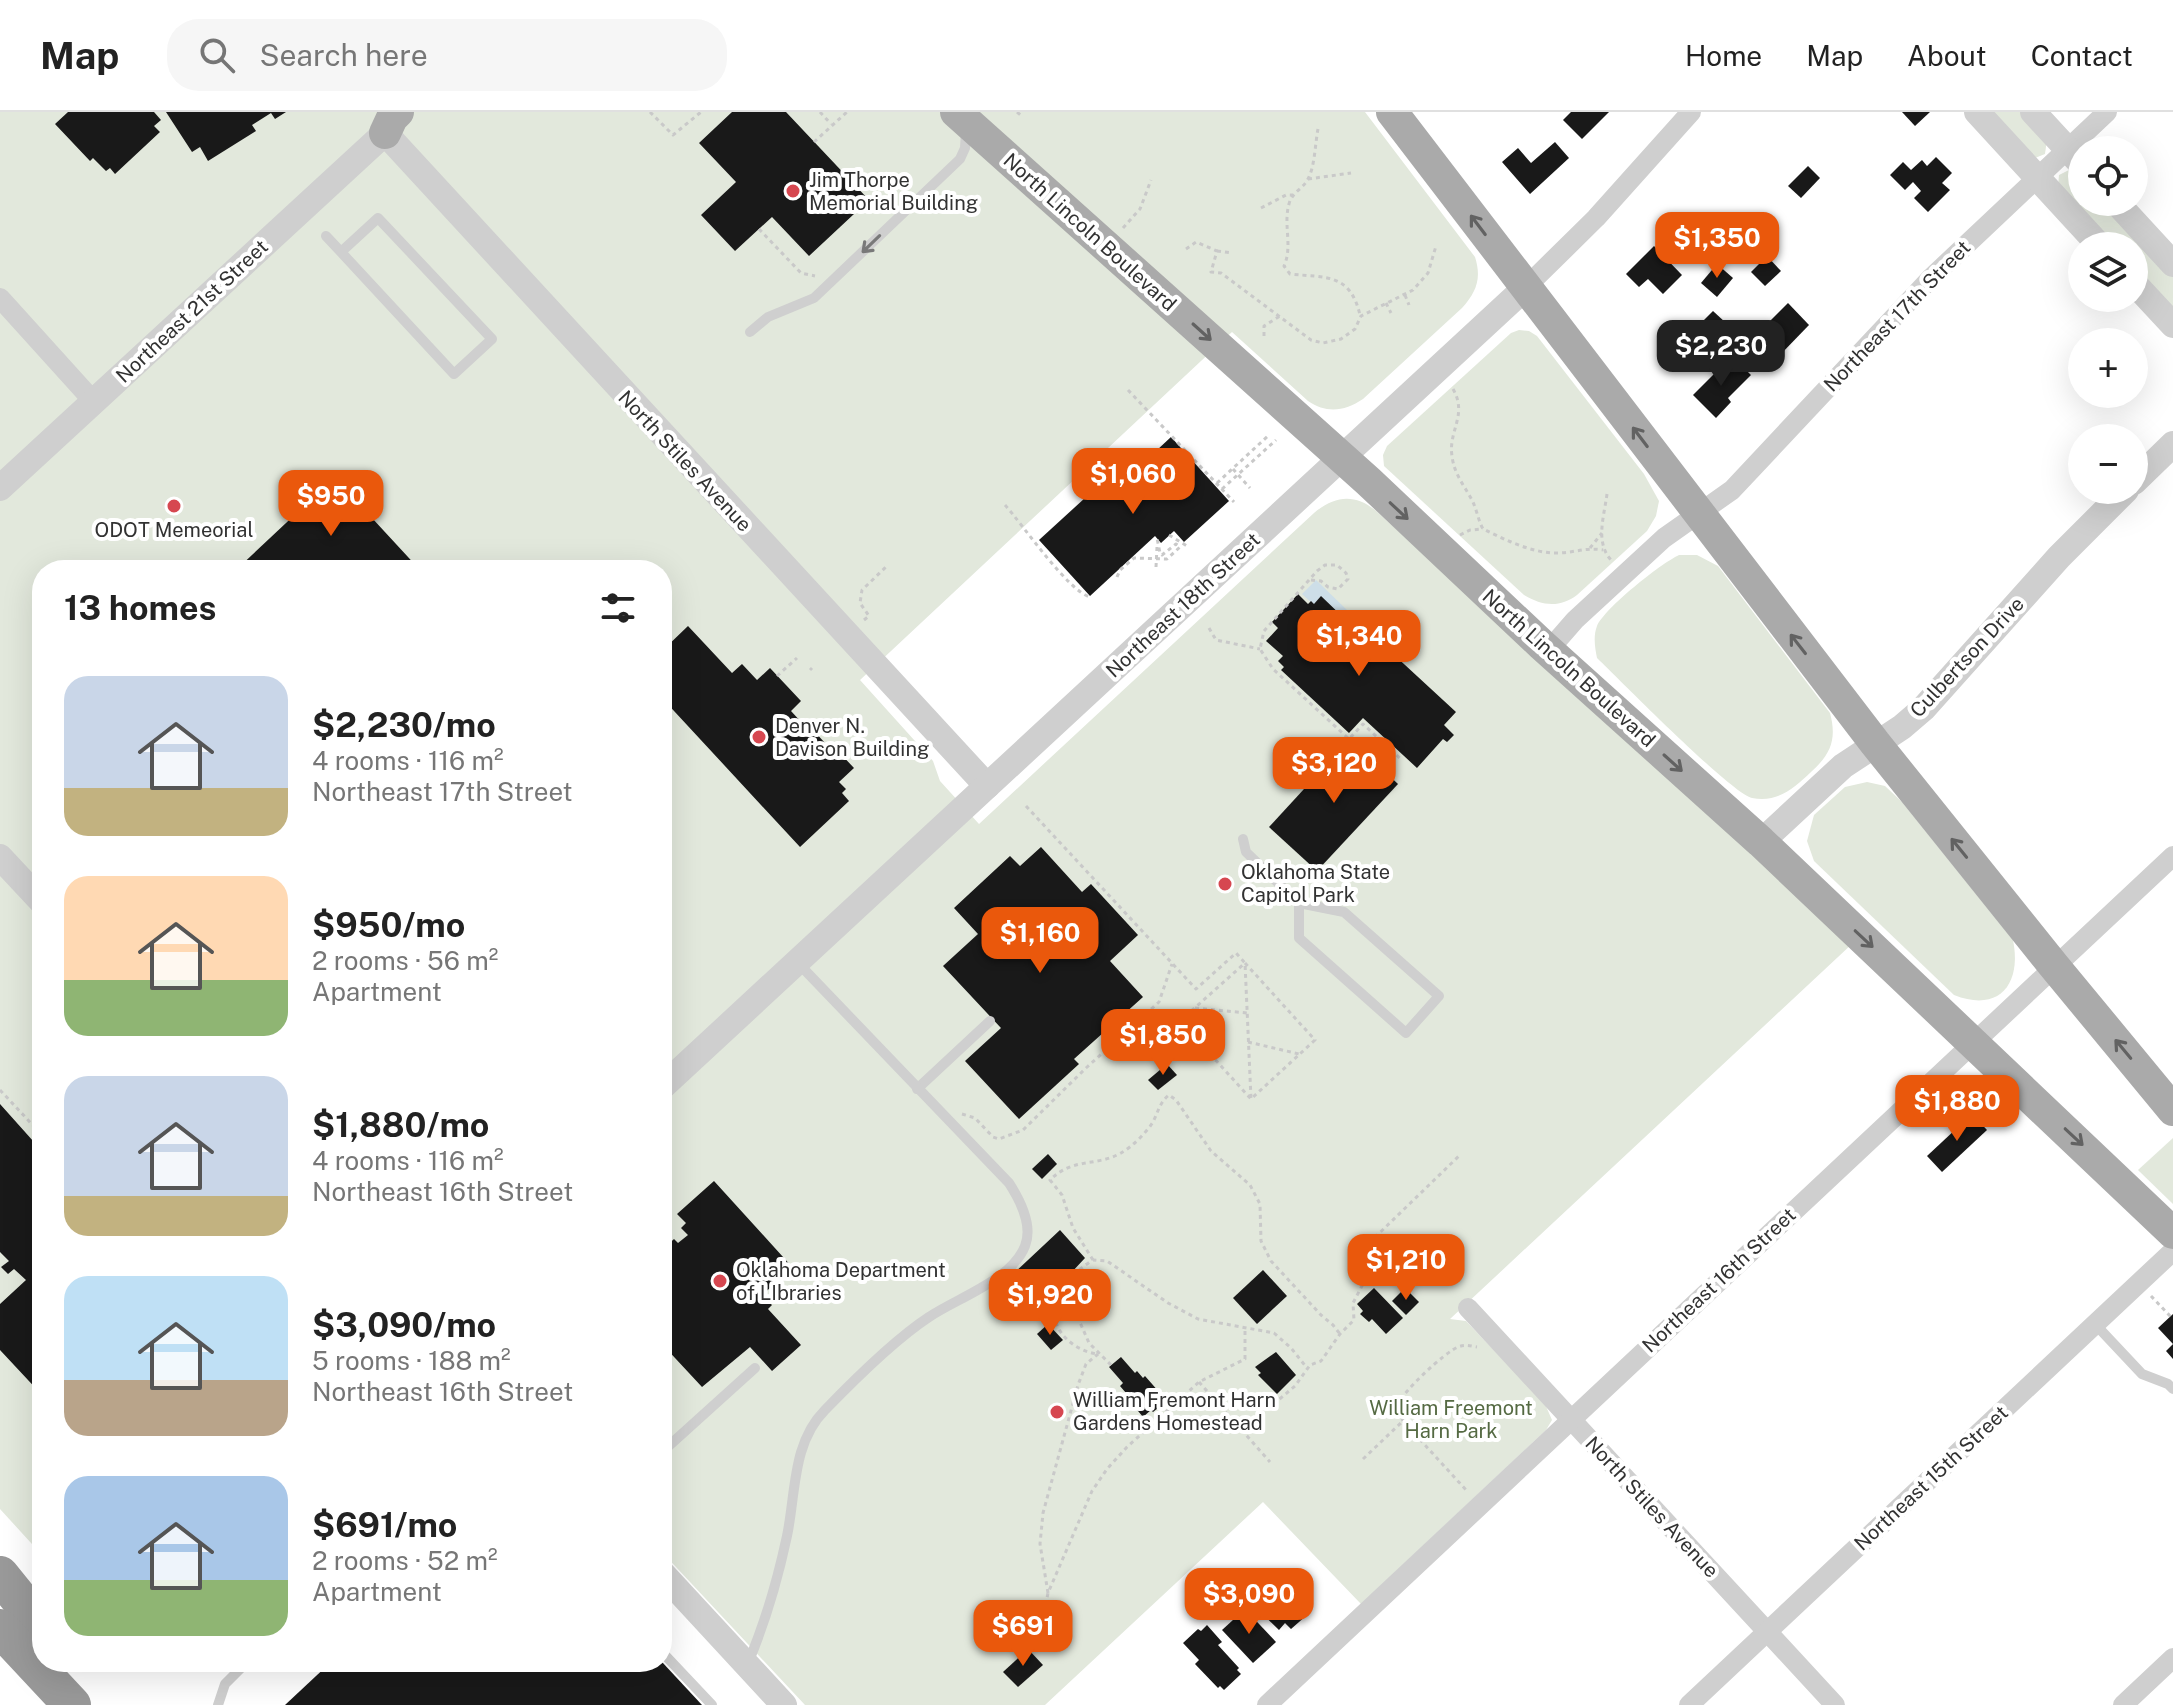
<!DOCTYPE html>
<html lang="en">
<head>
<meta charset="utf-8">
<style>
  body { margin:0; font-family:"Public Sans",sans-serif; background:#f6f6f6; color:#222; height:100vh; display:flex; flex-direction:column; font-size:30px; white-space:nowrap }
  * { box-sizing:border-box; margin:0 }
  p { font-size:26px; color:#767676 }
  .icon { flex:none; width:44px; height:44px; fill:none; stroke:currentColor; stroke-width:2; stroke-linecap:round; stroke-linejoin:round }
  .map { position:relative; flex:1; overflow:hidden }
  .drawer { position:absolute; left:32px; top:448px; width:640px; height:1112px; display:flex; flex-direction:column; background:#fff; border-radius:32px; box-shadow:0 8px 32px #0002 }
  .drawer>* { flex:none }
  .buttons { position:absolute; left:2068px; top:24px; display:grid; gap:16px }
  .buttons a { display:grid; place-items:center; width:80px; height:80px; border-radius:50%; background:#fff; box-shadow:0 8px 32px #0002; font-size:40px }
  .price { position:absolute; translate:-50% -68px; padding:0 18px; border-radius:16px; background:#ea580c; color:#fff; font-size:26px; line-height:52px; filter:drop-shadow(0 2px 4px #0008) }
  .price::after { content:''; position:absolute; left:50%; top:48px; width:24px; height:18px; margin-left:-12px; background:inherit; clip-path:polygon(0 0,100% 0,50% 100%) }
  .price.selected { background:#222; color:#fff }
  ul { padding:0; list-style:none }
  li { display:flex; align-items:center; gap:24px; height:200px; padding:0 32px }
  li span { display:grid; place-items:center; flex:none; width:224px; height:160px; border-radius:24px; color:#555 }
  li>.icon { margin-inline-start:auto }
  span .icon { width:96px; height:96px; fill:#fffc; stroke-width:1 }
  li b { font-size:34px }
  h2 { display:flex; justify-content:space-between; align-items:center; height:96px; padding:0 32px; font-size:34px }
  header { display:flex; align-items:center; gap:48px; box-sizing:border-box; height:112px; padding:0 40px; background:#fff; border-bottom:2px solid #e0e0e0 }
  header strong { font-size:38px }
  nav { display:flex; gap:44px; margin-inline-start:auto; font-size:28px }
  .search { width:560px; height:72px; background:#f6f6f6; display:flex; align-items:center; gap:20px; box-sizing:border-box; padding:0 28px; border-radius:32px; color:#767676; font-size:30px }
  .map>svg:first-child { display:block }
</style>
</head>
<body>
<header>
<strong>Map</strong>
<div class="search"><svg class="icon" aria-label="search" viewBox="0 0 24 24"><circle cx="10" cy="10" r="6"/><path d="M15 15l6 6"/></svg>Search here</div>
<nav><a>Home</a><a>Map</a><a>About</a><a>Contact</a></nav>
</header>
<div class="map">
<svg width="2173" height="1593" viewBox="0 0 2173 1593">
  <rect width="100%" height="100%" fill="#fff"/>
  <g fill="#e2e8dc">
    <path d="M0 0H1365L1475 145C1482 167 1476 180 1462 196L1363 287C1345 299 1327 302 1308 289L1232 220 860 568 933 649 940 669 979 712 1314 401C1334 384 1354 381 1375 398L1853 831 1450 1207 1466 1209 1545 1292 1552 1308 1546 1318 1361 1492 1263 1390 1045 1593H805L662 1440V458H42V1443L0 1397Z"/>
    <polygon points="1989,0 2022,0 2047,27 2045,42 2035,46"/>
    <polygon points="2069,58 2082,67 2082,90 2104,90 2173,165 2173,201 2134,158 2134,134 2112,134 2058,75 2059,63"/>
    <path d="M1519 218 1529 219 1537 224 1644 362 1659 389 1656 404 1647 419 1577 483C1560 496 1542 494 1524 483L1384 354 1383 343 1387 334 1511 221Z"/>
    <path d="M1679 443H1697L1718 454 1830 601C1837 627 1831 642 1811 660 1794 676 1778 691 1752 686 1732 682 1620 568 1597 546 1595 536 1593 524 1597 514 1605 496 1660 452 1679 443Z"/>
    <path d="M1867 670 1885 674 1902 690 2013 828C2022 872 1999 901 1954 883L1814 749 1807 729 1814 703 1845 675Z"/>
    <polygon points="2173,1026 2173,1092 2138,1058"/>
  </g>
  <polygon fill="#cddee8" points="1316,468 1348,499 1342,505 1314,493 1302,482"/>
  <g fill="#191919">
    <polygon points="68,0 154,0 161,8 154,14 160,20 115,62 110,56 106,59 93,46 90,49 55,12"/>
    <polygon points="166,0 286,0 275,7 271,1 252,13 256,19 208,49 200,35 192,40"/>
    <polygon points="732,0 786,0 869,88 809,144 772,105 735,139 701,103 736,70 699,31"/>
    <polygon points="1571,0 1609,0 1582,27 1563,8"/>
    <polygon points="1902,0 1930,0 1915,14"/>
    <polygon points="1555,30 1569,46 1530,82 1502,50 1518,36 1531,51"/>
    <polygon points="1936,45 1952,61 1942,71 1950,78 1928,100 1914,86 1921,79 1913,70 1905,78 1890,63 1903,50 1911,58 1922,48 1927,54"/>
    <polygon points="1808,54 1820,66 1801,86 1788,74"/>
    <polygon points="1654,134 1682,163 1663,182 1648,167 1639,175 1626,162"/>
    <polygon points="1767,144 1781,159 1765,174 1751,160"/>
    <polygon points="1717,152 1733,166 1717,185 1701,171"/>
    <polygon points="1788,191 1809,213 1774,249 1752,227"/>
    <polygon points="1713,199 1726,211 1707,230 1694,218"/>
    <polygon points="1727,249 1735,257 1740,252 1751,263 1728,286 1731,290 1716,306 1693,283"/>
    <polygon points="1171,325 1229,389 1184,430 1174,419 1161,431 1155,424 1090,484 1039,428 1109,364 1120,376 1129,368 1127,366"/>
    <polygon points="352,363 360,371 348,380 420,458 236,458 335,365 341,373"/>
    <polygon points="1298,482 1308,492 1311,489 1314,492 1321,484 1346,508 1339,516 1341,518 1353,505 1456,600 1444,613 1454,623 1447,630 1443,627 1417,656 1363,606 1349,621 1281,558 1284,555 1278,549 1283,544 1266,529 1278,516 1272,510"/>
    <polygon points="688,514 732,561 742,552 757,568 770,556 801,589 791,599 803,612 806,610 834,641 837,638 854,656 839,670 846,677 842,681 849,689 800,735 662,586 662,539"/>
    <polygon points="1350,627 1398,672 1317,759 1269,715"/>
    <polygon points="1041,735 1082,780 1091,772 1138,823 1110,849 1143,885 1074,947 1079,952 1019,1007 965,949 1001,916 943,854 978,822 954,796 1010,744 1020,754"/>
    <polygon points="1167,952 1177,963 1158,978 1148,968"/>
    <polygon points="0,992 42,1039 42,1283 0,1238 0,1192 26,1168 14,1157 8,1162 1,1155 9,1149 0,1140"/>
    <polygon points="1972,1002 1987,1018 1942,1060 1927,1044"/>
    <polygon points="1048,1042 1057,1052 1042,1067 1032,1057"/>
    <polygon points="714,1069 793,1156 762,1183 772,1193 768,1197 801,1233 772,1259 750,1235 702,1275 662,1232 662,1138 674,1127 678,1131 688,1123 681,1116 686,1111 677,1102"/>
    <polygon points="1060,1118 1085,1146 1055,1178 1052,1176 1039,1188 1014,1161"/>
    <polygon points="1263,1158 1287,1184 1257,1212 1233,1186"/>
    <polygon points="1374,1176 1403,1206 1386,1222 1372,1207 1369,1210 1360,1202 1363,1199 1357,1192"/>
    <polygon points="1405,1176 1419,1190 1406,1203 1392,1189"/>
    <polygon points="2173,1202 2173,1247 2166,1239 2173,1232 2158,1216"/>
    <polygon points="1048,1212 1063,1228 1051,1238 1037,1222"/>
    <polygon points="1276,1240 1296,1263 1277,1282 1258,1263 1261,1261 1255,1255"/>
    <polygon points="1121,1245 1135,1261 1137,1259 1143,1266 1145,1264 1167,1289 1153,1300 1151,1298 1143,1305 1124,1282 1126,1281 1120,1274 1123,1271 1109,1255"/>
    <polygon points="1268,1462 1277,1472 1280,1469 1289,1477 1285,1480 1307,1503 1291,1517 1285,1511 1279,1518 1251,1491 1260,1482 1254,1476"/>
    <polygon points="1245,1497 1276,1530 1253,1551 1222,1518"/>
    <polygon points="1207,1513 1222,1530 1218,1533 1239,1556 1237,1558 1241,1562 1224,1578 1220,1574 1218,1576 1195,1552 1199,1548 1183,1531 1198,1517 1201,1519"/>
    <polygon points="1028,1537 1043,1553 1018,1575 1003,1560"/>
    <polygon points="331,1550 662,1550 702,1593 285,1593"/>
  </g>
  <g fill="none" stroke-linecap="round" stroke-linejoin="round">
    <g stroke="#c9c9c9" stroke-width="3" stroke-dasharray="4 4" stroke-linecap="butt">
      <polyline points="650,0 673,23 701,0"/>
      <polyline points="820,0 831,12"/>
      <polyline points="1017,0 1023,5"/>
      <path d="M1318 17C1315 32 1315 54 1308 67 1303 77 1292 80 1289 92 1283 113 1293 134 1284 154L1290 162C1327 166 1350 161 1360 203"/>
      <polyline points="814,30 847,0"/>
      <polyline points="1308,67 1351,61"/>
      <polyline points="1261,96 1286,83 1293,83"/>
      <polyline points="1123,116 1140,97 1151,68"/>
      <polyline points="759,117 801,161 815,164"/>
      <polyline points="1186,137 1196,130 1217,139 1211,160 1221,161 1311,228 1323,231 1341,227 1355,217 1361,204 1413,178 1428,161 1436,134"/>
      <polyline points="1217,139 1232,141"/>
      <polyline points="1405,183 1409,193"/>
      <polyline points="1386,191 1391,201"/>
      <polyline points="1264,224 1264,214 1280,204"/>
      <path d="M1453 277C1468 303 1448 319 1452 344 1454 362 1464 373 1472 388 1477 398 1478 408 1483 417 1506 428 1531 441 1557 441 1573 441 1586 435 1603 438"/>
      <polyline points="1128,278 1234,390"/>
      <polyline points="1233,357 1250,376"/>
      <polyline points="1217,371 1269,323"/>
      <polyline points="1222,377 1276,328"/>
      <path d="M1607 382C1604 405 1595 430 1611 448"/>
      <path d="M1005 393C1023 413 1068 479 1090 485"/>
      <polyline points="1169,423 1187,434"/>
      <polyline points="1460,423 1470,418 1483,417"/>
      <polyline points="1590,436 1602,421"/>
      <polyline points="1156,455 1157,435"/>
      <polyline points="1117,465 1120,458 1134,446 1167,447 1180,435 1176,432 1162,443 1160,441 1157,426"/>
      <polyline points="1311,468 1321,469 1328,475 1338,477 1348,467 1346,461 1337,453 1325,453 1317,459 1264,519 1260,537 1273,557 1349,627 1363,612 1402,648"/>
      <polyline points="864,508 869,504 860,491 862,478 888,453"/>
      <polyline points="1209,516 1216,528 1260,537"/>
      <polyline points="810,558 812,556"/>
      <polyline points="777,564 797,546"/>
      <polyline points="1026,694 1196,877 1236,841 1245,851 1251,987"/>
      <polygon points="1245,851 1315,928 1251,987 1180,909"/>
      <polyline points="1195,896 1247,901"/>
      <polyline points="1248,930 1299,942"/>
      <polyline points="0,978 42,1023"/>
      <polyline points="962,1002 975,1006 993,1025 999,1027 1023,1018 1086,956 1159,890 1172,852"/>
      <path d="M1093 1148 1073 1116 1062 1083 1050 1068C1073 1045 1096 1055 1121 1041 1132 1035 1146 1021 1153 1010 1158 1000 1160 990 1169 983L1176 988 1211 1039 1250 1073 1260 1092 1261 1129 1271 1149 1321 1203 1333 1213 1340 1222"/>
      <path d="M1068 1175C1037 1201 1064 1237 1097 1242"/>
      <polyline points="2151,1184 2171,1205"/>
      <path d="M1111 1253 1089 1231 1068 1183C1068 1166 1080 1156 1093 1148L1107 1149 1168 1191 1198 1207 1274 1221 1291 1236 1307 1256"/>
      <polyline points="1199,1270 1270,1350"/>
      <polyline points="1430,1299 1440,1300"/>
      <path d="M1403 1309 1397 1294C1401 1281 1445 1240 1458 1235 1465 1232 1470 1234 1477 1235"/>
      <polyline points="1243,1318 1295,1274 1310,1253 1321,1249 1340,1222 1354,1208 1353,1191 1363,1172 1363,1141 1366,1134 1460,1043"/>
      <polyline points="1363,1347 1403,1309 1467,1379"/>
      <polyline points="1048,1481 1040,1432 1043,1401 1078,1273 1086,1252 1098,1242"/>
      <polyline points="1036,1540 1048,1481 1092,1379 1107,1357 1127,1335 1199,1270 1245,1247 1245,1216"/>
    </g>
    <g stroke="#cfcfcf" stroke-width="10">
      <polyline points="326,124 341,140 454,262 492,227 378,106 341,140"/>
      <polyline points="750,220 768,205 814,186 960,47 965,36 966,19"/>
      <polyline points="1243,727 1246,740 1299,791 1344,800 1439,884 1406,921 1299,826 1299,791"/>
      <polyline points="917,977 990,909"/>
      <polyline points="2095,1212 2142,1262 2168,1272 2173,1277"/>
      <polyline points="662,1340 755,1256"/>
      <polyline points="662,1540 712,1593"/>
      <path d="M748 1551C765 1511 778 1466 787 1424 796 1381 792 1331 825 1298 854 1268 894 1228 929 1205 957 1186 1012 1168 1025 1134 1033 1114 1020 1088 1009 1071L798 851"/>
      <polyline points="218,1593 225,1572 247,1550"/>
    </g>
    <g stroke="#cfcfcf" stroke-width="20">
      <polyline points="1526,175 1596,106 1691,0"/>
      <polyline points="0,186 94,290"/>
      <polyline points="1548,539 1575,508 1664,426 1732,378 1930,167 2107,0"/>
      <polyline points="1468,1196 1835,1593"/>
      <polyline points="1267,1593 2173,744"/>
      <polyline points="1689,1593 2173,1139"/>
      <polyline points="2123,1593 2173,1546"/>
    </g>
    <g stroke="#cfcfcf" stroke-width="26">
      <polyline points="1977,0 2100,134"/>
      <polyline points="2033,0 2082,53"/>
      <polyline points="2116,90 2173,152"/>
      <polyline points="2134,171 2173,213"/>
      <polyline points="2134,370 2173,332"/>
      <polyline points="0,376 385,21 987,674"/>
      <polyline points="1761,730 1843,654 1902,615 1923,597 2059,445 2126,378"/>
      <polyline points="0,745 42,790"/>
      <polyline points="662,975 1526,175"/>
      <polyline points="662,1461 784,1593"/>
    </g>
    <g stroke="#aaa" stroke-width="32">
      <polyline points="956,0 1368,369 1542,533 1761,730 2173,1121"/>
      <polyline points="1392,0 1875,631 2054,854 2173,998"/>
      <polyline points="385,21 392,6 398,0"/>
    </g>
    <g stroke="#999" stroke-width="38">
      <polyline points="0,1463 42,1515"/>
      <polyline points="0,1516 72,1593"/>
    </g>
  </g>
  <defs><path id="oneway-shaft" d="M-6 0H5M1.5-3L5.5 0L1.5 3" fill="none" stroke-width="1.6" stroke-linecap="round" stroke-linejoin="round" transform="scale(2)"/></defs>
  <g stroke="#626262">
    <use href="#oneway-shaft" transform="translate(1478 113) rotate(-127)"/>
    <use href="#oneway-shaft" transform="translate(1202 220) rotate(42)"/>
    <use href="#oneway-shaft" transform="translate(1640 325) rotate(-127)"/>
    <use href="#oneway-shaft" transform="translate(1399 399) rotate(43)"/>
    <use href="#oneway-shaft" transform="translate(1798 532) rotate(-128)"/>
    <use href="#oneway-shaft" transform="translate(1673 651) rotate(42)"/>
    <use href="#oneway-shaft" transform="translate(1959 736) rotate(-129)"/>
    <use href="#oneway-shaft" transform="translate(1864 827) rotate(43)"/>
    <use href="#oneway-shaft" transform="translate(2123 937) rotate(-130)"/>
    <use href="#oneway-shaft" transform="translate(2074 1025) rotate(43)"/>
  </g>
  <use stroke="#797979" href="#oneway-shaft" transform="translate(871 132) rotate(136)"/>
  <g fill="#d64750" stroke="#fff" stroke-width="3">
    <circle cx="793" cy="79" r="8"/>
    <circle cx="174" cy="394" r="8"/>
    <circle cx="759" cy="625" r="8"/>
    <circle cx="1225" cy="772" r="8"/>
    <circle cx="720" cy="1169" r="8"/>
    <circle cx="1057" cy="1300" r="8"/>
  </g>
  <g text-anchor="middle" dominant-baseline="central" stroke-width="8" stroke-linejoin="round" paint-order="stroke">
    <g font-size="20" fill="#323232" stroke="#fff" text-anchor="start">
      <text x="809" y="68">Jim Thorpe<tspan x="809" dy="23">Memorial Building</tspan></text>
      <text x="174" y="418" text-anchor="middle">ODOT Memeorial</text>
      <text x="775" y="614">Denver N.<tspan x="775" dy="23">Davison Building</tspan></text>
      <text x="1241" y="760">Oklahoma State<tspan x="1241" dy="23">Capitol Park</tspan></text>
      <text x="736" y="1158">Oklahoma Department<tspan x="736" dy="23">of LIbraries</tspan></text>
      <text x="1073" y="1288">William Fremont Harn<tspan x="1073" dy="23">Gardens Homestead</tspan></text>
    </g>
    <g font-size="20" fill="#323232" stroke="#fff">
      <text transform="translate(1090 120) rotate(42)">North Lincoln Boulevard</text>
      <text transform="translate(192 199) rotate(-43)">Northeast 21st Street</text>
      <text transform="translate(1897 204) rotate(-46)">Northeast 17th Street</text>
      <text transform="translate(685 349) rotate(47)">North Stiles Avenue</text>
      <text transform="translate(1183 493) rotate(-43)">Northeast 18th Street</text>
      <text transform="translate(1967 545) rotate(-47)">Culbertson Drive</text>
      <text transform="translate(1569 556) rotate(42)">North Lincoln Boulevard</text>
      <text transform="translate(1719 1168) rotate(-43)">Northeast 16th Street</text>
      <text transform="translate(1931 1366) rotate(-43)">Northeast 15th Street</text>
      <text transform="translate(1652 1395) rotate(47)">North Stiles Avenue</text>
    </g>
    <g font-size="20" fill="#556a43" stroke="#fff">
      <text x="1451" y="1296">William Freemont<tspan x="1451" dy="23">Harn Park</tspan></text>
    </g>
  </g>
</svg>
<div class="buttons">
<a><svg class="icon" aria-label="locate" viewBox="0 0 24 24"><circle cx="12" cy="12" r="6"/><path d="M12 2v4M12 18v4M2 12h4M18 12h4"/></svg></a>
<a><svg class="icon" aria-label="layers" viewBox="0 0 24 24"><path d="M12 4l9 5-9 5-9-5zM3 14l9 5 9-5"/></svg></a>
<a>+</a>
<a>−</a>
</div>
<b class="price" style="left:1717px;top:168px">$1,350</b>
<b class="price selected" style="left:1721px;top:276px">$2,230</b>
<b class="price" style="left:1133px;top:404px">$1,060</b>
<b class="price" style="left:331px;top:426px">$950</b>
<b class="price" style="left:1359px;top:566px">$1,340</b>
<b class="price" style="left:1334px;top:693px">$3,120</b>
<b class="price" style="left:1040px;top:863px">$1,160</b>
<b class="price" style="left:1163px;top:965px">$1,850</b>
<b class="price" style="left:1957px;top:1031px">$1,880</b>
<b class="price" style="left:1406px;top:1190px">$1,210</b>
<b class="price" style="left:1050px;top:1225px">$1,920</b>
<b class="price" style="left:1249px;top:1524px">$3,090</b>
<b class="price" style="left:1023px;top:1556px">$691</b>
<section class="drawer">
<h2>13 homes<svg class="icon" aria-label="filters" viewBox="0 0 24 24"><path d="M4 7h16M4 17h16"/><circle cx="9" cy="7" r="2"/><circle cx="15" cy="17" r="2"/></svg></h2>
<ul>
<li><span style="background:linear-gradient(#c9d6e8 70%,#c2b280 0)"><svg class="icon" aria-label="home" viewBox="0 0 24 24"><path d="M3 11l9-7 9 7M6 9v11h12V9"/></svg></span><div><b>$2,230/mo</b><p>4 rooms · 116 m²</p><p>Northeast 17th Street</p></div></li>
<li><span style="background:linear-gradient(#ffd9b3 65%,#8fb573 0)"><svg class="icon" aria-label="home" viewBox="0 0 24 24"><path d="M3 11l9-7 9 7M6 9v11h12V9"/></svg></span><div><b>$950/mo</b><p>2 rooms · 56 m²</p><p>Apartment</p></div></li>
<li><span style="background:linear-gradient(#c9d6e8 75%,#c2b280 0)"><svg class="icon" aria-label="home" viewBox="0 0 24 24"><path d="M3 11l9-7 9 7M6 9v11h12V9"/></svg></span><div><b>$1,880/mo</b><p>4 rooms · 116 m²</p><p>Northeast 16th Street</p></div></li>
<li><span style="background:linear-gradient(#bfe0f5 65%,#b9a48a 0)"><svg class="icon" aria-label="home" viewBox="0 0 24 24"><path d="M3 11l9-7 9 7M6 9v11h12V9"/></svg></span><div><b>$3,090/mo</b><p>5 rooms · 188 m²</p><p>Northeast 16th Street</p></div></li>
<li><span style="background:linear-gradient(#a9c7e8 65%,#8fb573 0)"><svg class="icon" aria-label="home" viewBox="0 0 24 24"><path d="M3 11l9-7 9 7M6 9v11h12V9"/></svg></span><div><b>$691/mo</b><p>2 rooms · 52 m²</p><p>Apartment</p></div></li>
</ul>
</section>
</div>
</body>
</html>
